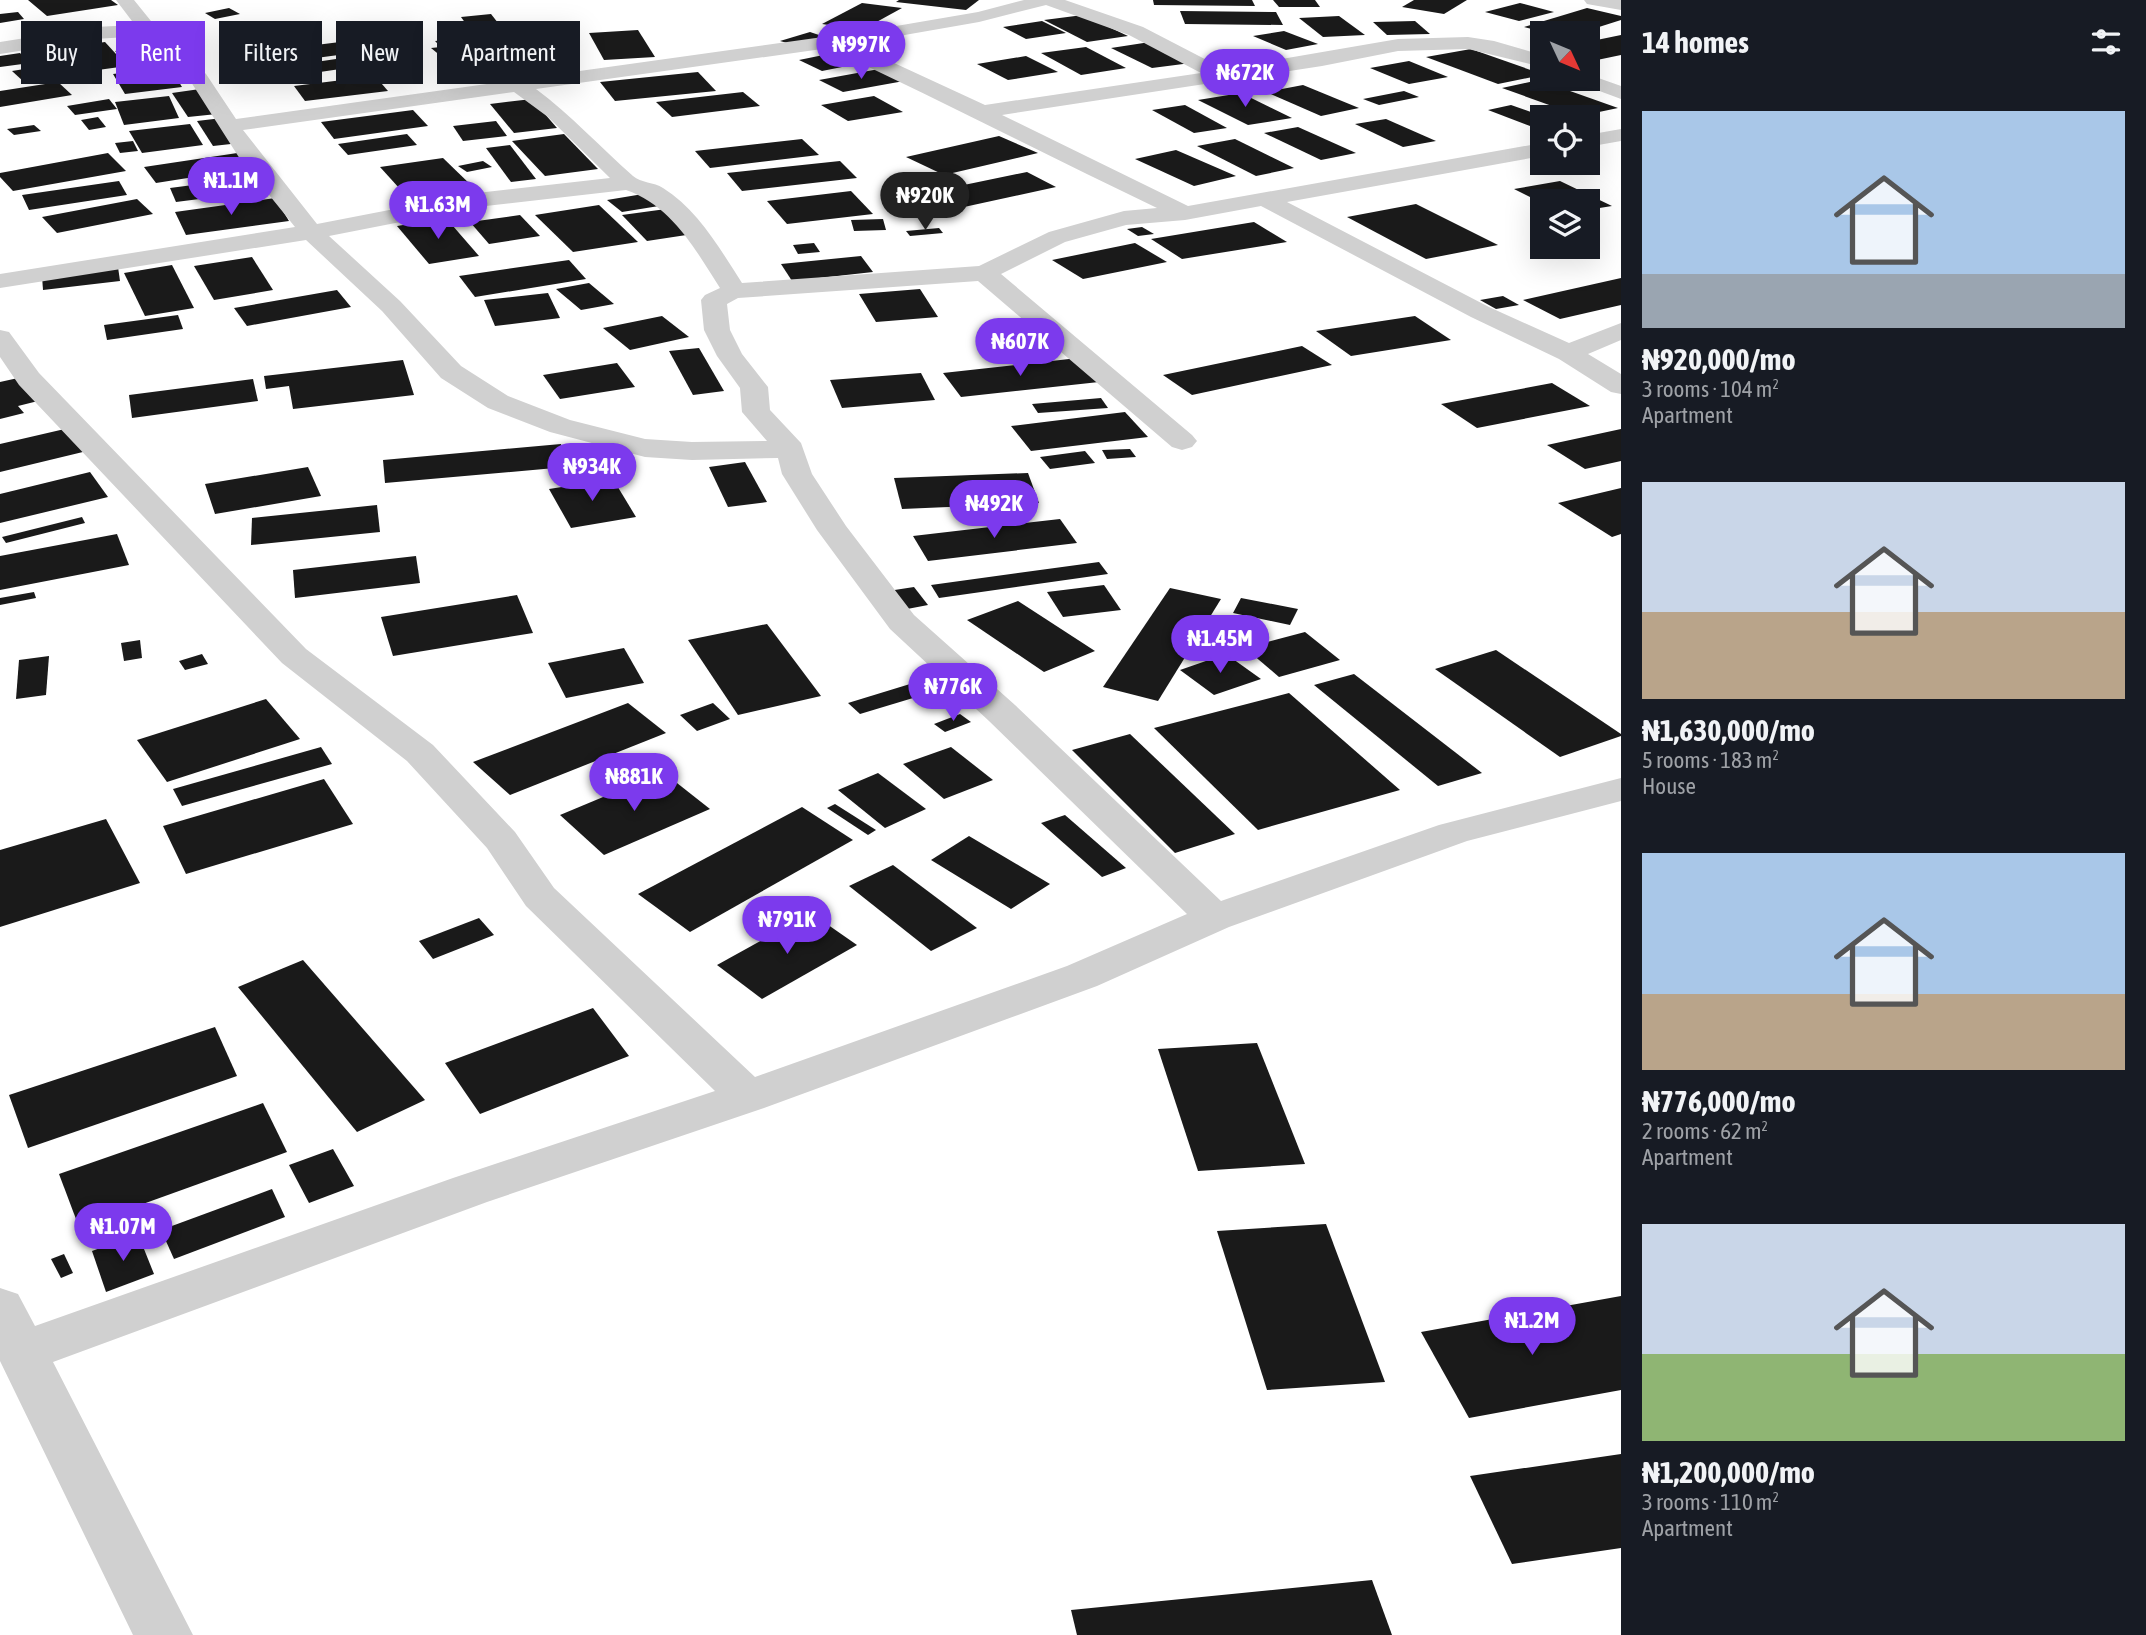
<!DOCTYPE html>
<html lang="en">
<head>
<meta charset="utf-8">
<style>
  body { margin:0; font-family:"Asap Condensed",sans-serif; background:#242831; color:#f1f3f6; height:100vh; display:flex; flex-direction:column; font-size:26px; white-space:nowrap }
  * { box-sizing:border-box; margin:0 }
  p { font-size:23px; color:#9ea1a6 }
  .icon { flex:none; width:38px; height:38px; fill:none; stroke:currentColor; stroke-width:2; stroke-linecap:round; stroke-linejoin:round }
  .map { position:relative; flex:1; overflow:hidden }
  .details { display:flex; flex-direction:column; background:#171b24; width:525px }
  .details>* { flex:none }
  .guide { position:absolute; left:21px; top:21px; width:665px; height:63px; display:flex; gap:14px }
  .needle { width:46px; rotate:134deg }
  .tools { position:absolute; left:1530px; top:21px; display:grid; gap:14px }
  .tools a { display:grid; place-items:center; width:70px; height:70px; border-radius:0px; background:#171b24; box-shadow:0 7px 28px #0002; font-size:35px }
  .price { position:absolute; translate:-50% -60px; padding:0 16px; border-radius:24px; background:#7c3aed; color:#fff; font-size:23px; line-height:46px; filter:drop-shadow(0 2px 4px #0008) }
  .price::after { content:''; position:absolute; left:50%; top:42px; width:21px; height:16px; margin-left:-10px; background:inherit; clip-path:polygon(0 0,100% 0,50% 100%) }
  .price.selected { background:#222; color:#fff }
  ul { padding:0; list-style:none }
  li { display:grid; align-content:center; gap:14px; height:371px; padding:0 21px }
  li span { display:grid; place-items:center; height:217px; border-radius:0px; color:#555 }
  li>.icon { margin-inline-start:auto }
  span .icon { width:126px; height:126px; fill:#fffc; stroke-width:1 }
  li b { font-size:30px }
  h2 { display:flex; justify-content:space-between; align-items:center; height:84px; padding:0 21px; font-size:30px }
  .tag { padding:0 24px; border-radius:0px; background:#171b24; box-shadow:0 7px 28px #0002; font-size:24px; line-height:63px }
  .tag.selected { background:#7c3aed; color:#fff }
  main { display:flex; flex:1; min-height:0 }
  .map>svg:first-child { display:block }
</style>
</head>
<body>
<main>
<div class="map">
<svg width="1621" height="1635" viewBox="0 0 1621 1635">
  <rect width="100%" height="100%" fill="#fff"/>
  <g fill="#1a1a1a">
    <polygon points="28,0 111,0 118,5 47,16"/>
    <polygon points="899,0 979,0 966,10 896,2"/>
    <polygon points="1153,0 1252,0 1255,6 1154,5"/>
    <polygon points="1273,0 1315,0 1320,7 1279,7"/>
    <polygon points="1414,0 1467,0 1444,14 1402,7"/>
    <polygon points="862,3 902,8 862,30 822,24"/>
    <polygon points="1520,3 1554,12 1519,21 1485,12"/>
    <polygon points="229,8 240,14 215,19 205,13"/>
    <polygon points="1587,8 1621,16 1621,20 1580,33 1547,33 1524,27"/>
    <polygon points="1180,11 1276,12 1283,25 1185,24"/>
    <polygon points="18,12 24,19 0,23 0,14"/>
    <polygon points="491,14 502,28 471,31 461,17"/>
    <polygon points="1083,15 1128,36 1087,42 1044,20"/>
    <polygon points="1339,16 1365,35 1323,37 1299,18"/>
    <polygon points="1042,21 1066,33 1026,39 1003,27"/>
    <polygon points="1415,21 1430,34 1387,35 1373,22"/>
    <polygon points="291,30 304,40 264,46 252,35"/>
    <polygon points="638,30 655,57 604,60 589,33"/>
    <polygon points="1284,31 1318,44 1286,50 1253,36"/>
    <polygon points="507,32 544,59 513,63 477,36"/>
    <polygon points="810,32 828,38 798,46 780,41"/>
    <polygon points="1621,35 1621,55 1597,60 1587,57 1587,42"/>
    <polygon points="463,38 469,43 478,42 512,68 464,75 431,48 441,47 435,41"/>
    <polygon points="364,39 376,50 286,62 276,50"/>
    <polygon points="105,42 127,66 76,73 56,49"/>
    <polygon points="1150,42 1191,63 1152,68 1111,48"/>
    <polygon points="161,44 174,57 127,63 115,51"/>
    <polygon points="1086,47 1126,68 1081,75 1041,53"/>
    <polygon points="1471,49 1542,74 1542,75 1498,84 1426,57"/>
    <polygon points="843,51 867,62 822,71 799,60"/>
    <polygon points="20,53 30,63 0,67 0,56"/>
    <polygon points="1026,56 1058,72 1008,80 977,64"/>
    <polygon points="336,59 347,68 293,76 282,67"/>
    <polygon points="1409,61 1448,77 1409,84 1370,68"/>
    <polygon points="49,65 62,76 24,82 12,71"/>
    <polygon points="170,67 182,87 125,94 113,74"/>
    <polygon points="879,69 904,81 843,92 819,80"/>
    <polygon points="698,72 716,91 615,101 600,82"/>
    <polygon points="375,76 388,91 305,101 294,86"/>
    <polygon points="1539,80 1618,108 1580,116 1502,88"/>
    <polygon points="58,82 72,95 0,107 0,91"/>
    <polygon points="1303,85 1359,108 1321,116 1266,92"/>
    <polygon points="200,89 217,114 188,117 172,93"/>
    <polygon points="1404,91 1419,97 1379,105 1363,99"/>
    <polygon points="743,92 760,106 672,117 656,102"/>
    <polygon points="1241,93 1292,118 1248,125 1198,100"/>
    <polygon points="169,96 179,118 124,125 115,102"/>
    <polygon points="874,96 903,112 848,121 821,105"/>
    <polygon points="109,99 117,109 75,115 67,106"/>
    <polygon points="532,99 557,128 514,133 490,104"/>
    <polygon points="1185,105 1227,128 1194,133 1152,110"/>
    <polygon points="1511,105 1542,116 1542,123 1530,126 1488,110"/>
    <polygon points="413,110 428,126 334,139 321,122"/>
    <polygon points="98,117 106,127 89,130 81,120"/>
    <polygon points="222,118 240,143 213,146 197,121"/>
    <polygon points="1386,119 1436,141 1403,147 1355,124"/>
    <polygon points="496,121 507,136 463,141 453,126"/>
    <polygon points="190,124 203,145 142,153 129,131"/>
    <polygon points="34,125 41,131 14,135 7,129"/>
    <polygon points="1298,127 1356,153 1321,160 1264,133"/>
    <polygon points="407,134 417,145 348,155 338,144"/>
    <polygon points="564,134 598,169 545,176 512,141"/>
    <polygon points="999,136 1038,153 944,175 906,157"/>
    <polygon points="802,139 819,155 710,168 695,151"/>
    <polygon points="1235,139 1294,168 1256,176 1197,146"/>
    <polygon points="133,141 138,151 120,153 115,143"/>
    <polygon points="510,145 536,179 511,182 486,148"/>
    <polygon points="1176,150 1236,176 1194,186 1135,159"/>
    <polygon points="244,152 257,167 156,183 144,167"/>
    <polygon points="108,153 126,171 13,191 0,177 0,173"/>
    <polygon points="443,158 474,188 409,199 380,167"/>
    <polygon points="483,161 492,167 467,172 458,166"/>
    <polygon points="840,161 857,178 742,191 727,173"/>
    <polygon points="1027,172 1056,187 964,207 935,191"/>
    <polygon points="262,176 269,190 176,202 170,188"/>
    <polygon points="119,181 127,195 29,210 22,195"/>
    <polygon points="1560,181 1612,206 1587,210 1587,201 1542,203 1514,189"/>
    <polygon points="851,191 873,214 787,224 767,201"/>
    <polygon points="649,193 665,205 622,212 607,200"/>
    <polygon points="275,198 289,221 186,235 175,212"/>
    <polygon points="137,199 153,214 57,233 42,217"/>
    <polygon points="1416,204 1498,245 1426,259 1347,217"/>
    <polygon points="599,205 638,242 573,252 535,215"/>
    <polygon points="666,209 693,234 647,241 622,215"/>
    <polygon points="520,215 540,236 489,244 470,222"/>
    <polygon points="446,218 479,256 429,264 397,226"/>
    <polygon points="883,219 886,230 854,231 851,220"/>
    <polygon points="1254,222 1287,242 1182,259 1151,239"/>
    <polygon points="1142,227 1154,234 1138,236 1127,229"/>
    <polygon points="939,228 943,233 910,236 906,231"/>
    <polygon points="814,243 820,252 798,254 793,245"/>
    <polygon points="1135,243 1167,262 1083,279 1052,260"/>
    <polygon points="861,256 873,272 792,281 781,264"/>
    <polygon points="252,257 273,290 214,300 194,266"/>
    <polygon points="569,260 586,279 475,297 459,276"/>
    <polygon points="172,265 194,308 145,316 124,273"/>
    <polygon points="118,267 120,281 43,290 42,276"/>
    <polygon points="1621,278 1621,305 1560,319 1523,300"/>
    <polygon points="589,283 614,304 581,310 556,289"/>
    <polygon points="920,289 938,317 876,322 859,294"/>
    <polygon points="337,290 351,307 247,326 234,308"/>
    <polygon points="548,293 560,318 495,326 484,300"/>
    <polygon points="1503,296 1519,305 1496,309 1480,300"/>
    <polygon points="178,315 183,329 107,340 104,325"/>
    <polygon points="662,316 689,337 630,350 603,328"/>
    <polygon points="1415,316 1451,340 1351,356 1316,331"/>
    <polygon points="1302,346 1332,365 1192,395 1163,375"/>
    <polygon points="699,348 724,391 693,395 669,351"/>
    <polygon points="1078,358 1099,382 961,397 943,373"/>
    <polygon points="403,360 414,395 293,409 289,386 266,389 264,376"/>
    <polygon points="617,363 635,387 560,399 543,375"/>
    <polygon points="921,373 935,400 842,408 830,380"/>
    <polygon points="18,378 38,401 18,406 24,413 0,419 0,382"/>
    <polygon points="253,379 258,401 132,418 129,395"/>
    <polygon points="1552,383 1590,406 1477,428 1441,404"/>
    <polygon points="1101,398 1108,408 1038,413 1032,404"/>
    <polygon points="1125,412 1148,437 1031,451 1011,426"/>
    <polygon points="69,428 87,451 0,472 0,444"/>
    <polygon points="1621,429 1621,461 1585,469 1547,445"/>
    <polygon points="561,444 566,467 385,483 383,460"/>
    <polygon points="1130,449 1136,457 1107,459 1102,450"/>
    <polygon points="1085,451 1095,463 1050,469 1040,457"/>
    <polygon points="745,462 767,502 728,507 709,467"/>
    <polygon points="308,467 321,496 215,514 205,484"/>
    <polygon points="90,472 108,497 0,523 0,494"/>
    <polygon points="1028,473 1039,503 902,509 894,478"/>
    <polygon points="613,479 636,517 571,528 549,489"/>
    <polygon points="1621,488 1621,534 1612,537 1558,503"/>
    <polygon points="377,505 380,532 251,545 252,518"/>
    <polygon points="82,517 85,523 6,543 2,537"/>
    <polygon points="1060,519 1077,543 928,561 913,536"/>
    <polygon points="117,534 129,565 0,590 0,556"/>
    <polygon points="416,556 420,583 295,598 293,570"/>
    <polygon points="1099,562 1108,574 939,598 931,585"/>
    <polygon points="1104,585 1121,610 1063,617 1047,592"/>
    <polygon points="914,587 928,605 902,610 888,591"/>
    <polygon points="1170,588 1221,599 1158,701 1103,687"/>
    <polygon points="34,592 36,598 0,605 0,598"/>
    <polygon points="517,595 533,633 393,656 381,617"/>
    <polygon points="1241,598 1298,609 1290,625 1233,613"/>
    <polygon points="1018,601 1095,651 1044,672 967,620"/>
    <polygon points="767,624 821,696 738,715 688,640"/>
    <polygon points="1305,632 1340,660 1279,677 1245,648"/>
    <polygon points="140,640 142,658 124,661 121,643"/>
    <polygon points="624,648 644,683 566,698 548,663"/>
    <polygon points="1496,650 1621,734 1621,736 1560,757 1435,669"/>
    <polygon points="202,654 208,664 185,670 179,661"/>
    <polygon points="1226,654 1261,679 1214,695 1180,670"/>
    <polygon points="49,656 46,695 16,699 19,660"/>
    <polygon points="1354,674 1482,773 1438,786 1314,685"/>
    <polygon points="910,684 923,695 860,714 848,703"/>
    <polygon points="1289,693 1400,790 1258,830 1154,728"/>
    <polygon points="266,699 300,739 167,782 137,740"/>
    <polygon points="628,703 666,733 510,795 473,762"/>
    <polygon points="713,703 730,719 697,731 680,715"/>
    <polygon points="960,714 971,722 945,732 934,724"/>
    <polygon points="1130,734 1235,834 1175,853 1072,750"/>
    <polygon points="321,747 332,764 182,806 173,789"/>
    <polygon points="951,747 993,780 944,799 903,764"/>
    <polygon points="663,772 710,809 604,855 560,815"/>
    <polygon points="878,773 926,809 885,828 838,790"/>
    <polygon points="324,779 353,824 186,874 163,826"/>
    <polygon points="835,804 876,830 868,835 827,808"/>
    <polygon points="802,807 853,840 690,932 638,894"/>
    <polygon points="1065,815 1126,868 1102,877 1041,823"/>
    <polygon points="106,819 140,883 0,927 0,850"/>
    <polygon points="969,836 1050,884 1011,909 931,860"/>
    <polygon points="893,865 977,928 931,951 849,886"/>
    <polygon points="811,913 857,945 762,999 717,965"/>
    <polygon points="479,918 494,935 433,959 419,941"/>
    <polygon points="303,960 425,1100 357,1132 238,987"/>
    <polygon points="593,1008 629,1056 480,1114 445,1063"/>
    <polygon points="215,1027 237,1076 28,1148 9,1095"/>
    <polygon points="1257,1043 1305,1164 1198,1171 1158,1049"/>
    <polygon points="263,1103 287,1152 79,1227 59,1174"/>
    <polygon points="333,1149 354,1186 309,1203 289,1165"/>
    <polygon points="272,1189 285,1217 174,1259 161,1230"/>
    <polygon points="1326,1224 1385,1382 1267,1390 1217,1231"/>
    <polygon points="138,1234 154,1274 106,1292 92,1251"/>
    <polygon points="64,1254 73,1273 61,1278 51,1259"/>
    <polygon points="1621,1296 1621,1390 1469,1418 1421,1332"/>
    <polygon points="1621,1454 1621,1548 1512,1564 1470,1476"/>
    <polygon points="1372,1580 1392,1635 1077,1635 1071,1610"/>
  </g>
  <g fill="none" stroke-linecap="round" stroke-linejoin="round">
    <g fill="#d0d0d0" fill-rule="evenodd">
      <path d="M116 0H134L155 26 206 74 236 119 873 30 978 12 1024 0H1065L1143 27 1224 69 1398 39 1468 37 1494 41 1542 55V67L1468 49 1398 51 1322 66 1002 115 1188 206 1542 143V156L1287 202 1489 307 1569 343 1621 323V340L1588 354 1621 374V394L1611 392 1559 359 1471 317 1261 206 1185 220 1126 225 1065 242 1001 274 1192 435 1197 441 1192 447 1182 450 1172 447 978 281 738 298 727 304 730 330 742 354 768 387 770 410 801 443 812 474 846 526 914 615 1015 705 1221 901 1439 825 1621 778V801L1467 841 1229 927 1097 986 764 1108 487 1202 53 1362 193 1635H133L0 1361V1288L18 1294 35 1326 453 1178 715 1091 526 906 487 848 407 761 282 663 19 385 0 357V330L9 332 39 373 306 649 433 745 515 832 554 888 755 1077 1067 966 1187 914 989 721 890 629 817 530 782 474 778 458 692 460 645 457 550 432 488 408 441 378 382 311 306 240 0 288V274L295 227 240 159 191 82 143 36 95 39 0 54V42L95 27 135 25ZM1046 5 1129 35 1201 73 985 105 853 44 979 22ZM829 48C939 100 1047 155 1157 208L1124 211 1049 232 979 266 742 283C720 249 698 210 663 188 654 182 641 183 633 176 600 147 571 115 536 89ZM514 92 548 117 610 178 477 193 317 224 243 130ZM626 190C672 206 695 249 720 288L705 295 701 300 704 330 717 356 740 388 742 412 767 441 692 442 645 439 570 420 508 396 461 366 400 301 329 236 477 207Z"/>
      <polygon points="1584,0 1621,0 1621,10 1587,4"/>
      <polygon points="1587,74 1621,86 1621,99 1578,83 1575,79 1587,79"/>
      <polygon points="1621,129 1621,141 1587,147 1587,135"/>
    </g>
  </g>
</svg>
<div class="tools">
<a><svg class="needle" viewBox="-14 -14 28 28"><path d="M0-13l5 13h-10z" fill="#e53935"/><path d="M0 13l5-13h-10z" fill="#9ea1a6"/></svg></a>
<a><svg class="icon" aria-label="locate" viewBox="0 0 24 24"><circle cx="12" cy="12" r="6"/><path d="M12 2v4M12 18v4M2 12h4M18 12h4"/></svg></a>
<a><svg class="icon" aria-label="layers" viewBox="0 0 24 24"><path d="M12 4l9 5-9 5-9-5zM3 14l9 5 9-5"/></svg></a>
</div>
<b class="price" style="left:861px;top:81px">₦997K</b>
<b class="price" style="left:1245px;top:109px">₦672K</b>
<b class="price" style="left:231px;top:217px">₦1.1M</b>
<b class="price selected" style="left:925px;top:232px">₦920K</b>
<b class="price" style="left:438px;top:241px">₦1.63M</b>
<b class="price" style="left:1020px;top:378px">₦607K</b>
<b class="price" style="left:592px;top:503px">₦934K</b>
<b class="price" style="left:994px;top:540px">₦492K</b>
<b class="price" style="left:1220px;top:675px">₦1.45M</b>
<b class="price" style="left:953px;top:723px">₦776K</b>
<b class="price" style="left:634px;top:813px">₦881K</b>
<b class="price" style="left:787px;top:956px">₦791K</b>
<b class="price" style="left:123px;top:1263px">₦1.07M</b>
<b class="price" style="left:1532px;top:1357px">₦1.2M</b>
<div class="guide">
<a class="tag">Buy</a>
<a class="tag selected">Rent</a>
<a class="tag">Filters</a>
<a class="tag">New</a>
<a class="tag">Apartment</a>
</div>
</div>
<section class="details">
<h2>14 homes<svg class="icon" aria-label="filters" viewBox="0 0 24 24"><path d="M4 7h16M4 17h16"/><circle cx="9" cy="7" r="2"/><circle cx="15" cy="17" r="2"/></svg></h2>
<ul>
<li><span style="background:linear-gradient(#a9c7e8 75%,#9aa5b1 0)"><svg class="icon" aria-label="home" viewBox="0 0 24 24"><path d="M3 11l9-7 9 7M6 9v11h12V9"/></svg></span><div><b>₦920,000/mo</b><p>3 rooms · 104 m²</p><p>Apartment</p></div></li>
<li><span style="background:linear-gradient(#c9d6e8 60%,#b9a48a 0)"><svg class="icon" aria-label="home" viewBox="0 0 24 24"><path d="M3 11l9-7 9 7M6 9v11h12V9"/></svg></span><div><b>₦1,630,000/mo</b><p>5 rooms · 183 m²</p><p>House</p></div></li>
<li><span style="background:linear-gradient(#a9c7e8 65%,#b9a48a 0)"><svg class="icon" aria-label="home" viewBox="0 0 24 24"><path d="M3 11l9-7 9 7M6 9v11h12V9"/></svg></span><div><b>₦776,000/mo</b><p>2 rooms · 62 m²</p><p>Apartment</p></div></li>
<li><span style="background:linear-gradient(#c9d6e8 60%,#8fb573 0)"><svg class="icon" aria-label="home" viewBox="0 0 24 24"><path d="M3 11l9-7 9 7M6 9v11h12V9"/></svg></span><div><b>₦1,200,000/mo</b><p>3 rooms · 110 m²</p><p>Apartment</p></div></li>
</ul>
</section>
</main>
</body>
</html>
